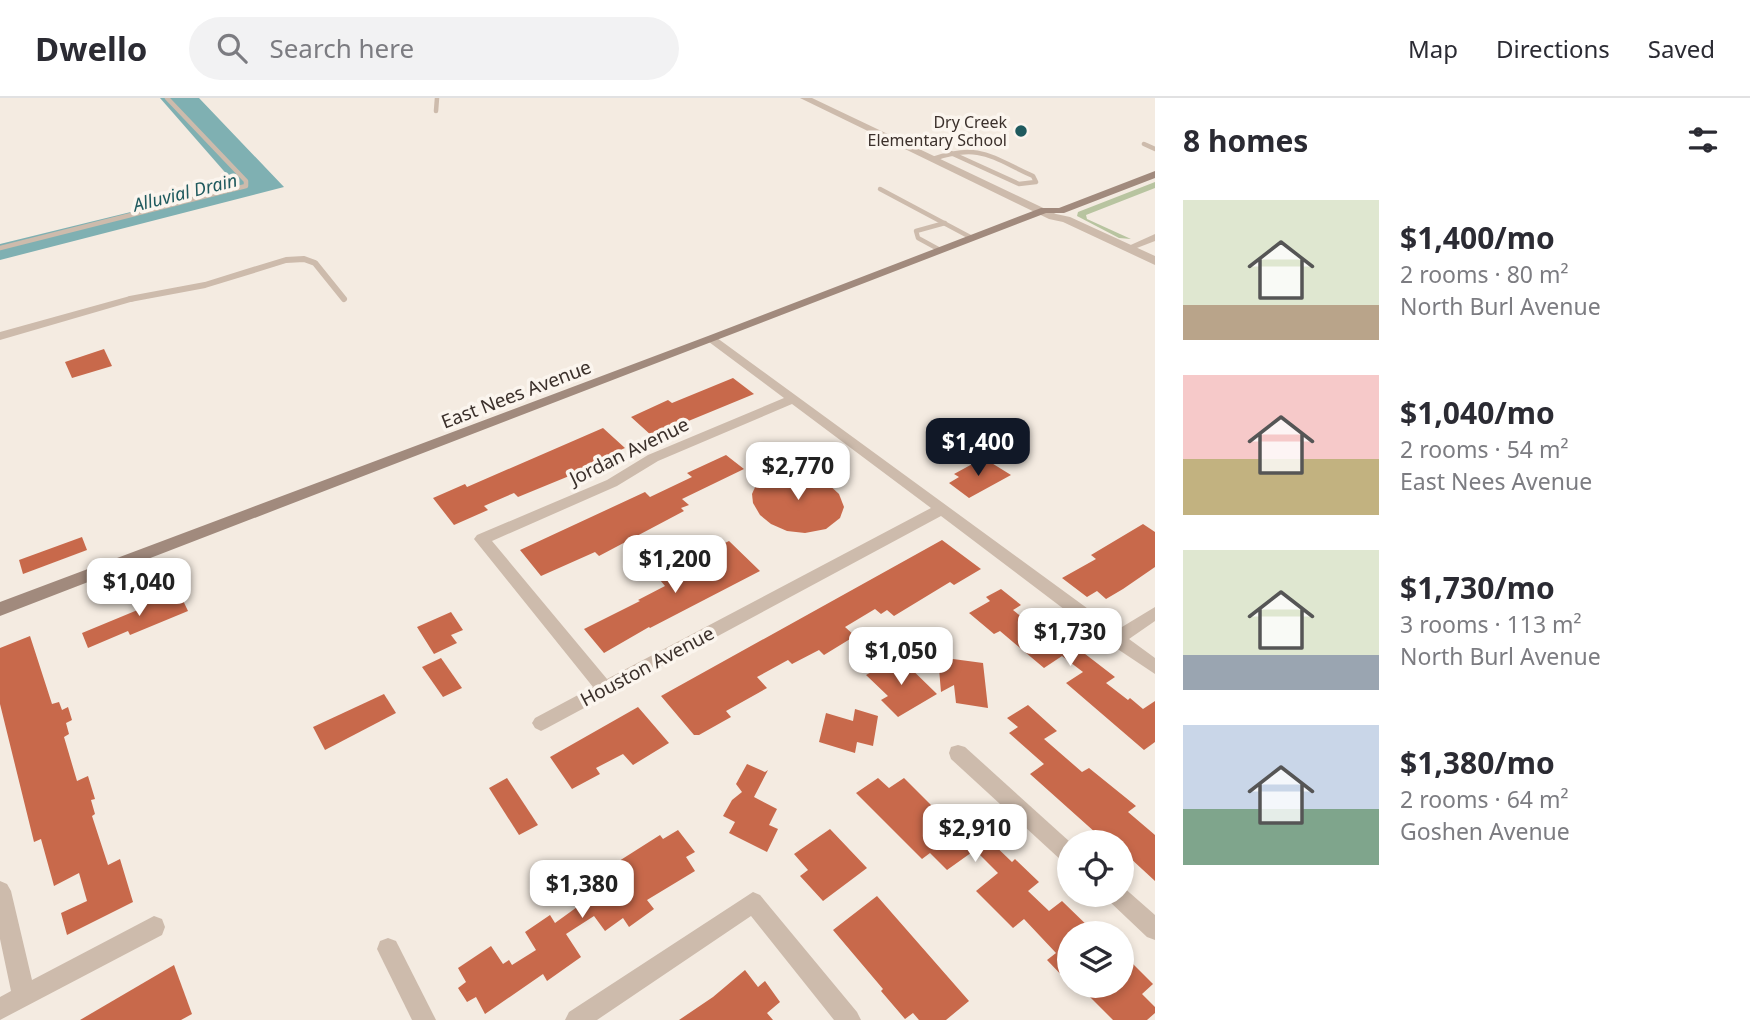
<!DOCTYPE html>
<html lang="en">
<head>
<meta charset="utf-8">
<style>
  body { margin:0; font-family:"Noto Sans",sans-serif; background:#f2f2f3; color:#2b2b33; height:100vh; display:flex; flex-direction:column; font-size:26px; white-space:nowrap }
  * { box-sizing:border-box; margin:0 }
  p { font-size:23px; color:#7c7c81 }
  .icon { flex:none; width:38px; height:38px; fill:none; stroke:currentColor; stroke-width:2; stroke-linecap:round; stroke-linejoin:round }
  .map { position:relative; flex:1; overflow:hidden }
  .drawer { display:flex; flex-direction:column; background:#fff; width:595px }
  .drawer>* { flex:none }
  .tools { position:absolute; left:1057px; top:732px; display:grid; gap:14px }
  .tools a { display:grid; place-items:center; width:77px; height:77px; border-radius:50%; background:#fff; box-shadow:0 4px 10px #0003; font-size:35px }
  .price { position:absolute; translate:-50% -60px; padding:0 16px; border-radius:14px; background:#fff; color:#222; font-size:23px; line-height:46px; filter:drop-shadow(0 2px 4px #0008) }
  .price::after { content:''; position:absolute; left:50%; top:42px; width:21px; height:16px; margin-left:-10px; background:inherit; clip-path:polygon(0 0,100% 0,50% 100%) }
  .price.active { background:#111827; color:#fff }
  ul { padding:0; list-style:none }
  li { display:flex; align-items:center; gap:21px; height:175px; padding:0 28px }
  li span { display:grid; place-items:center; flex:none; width:196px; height:140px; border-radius:0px; color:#555 }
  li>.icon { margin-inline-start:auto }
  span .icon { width:84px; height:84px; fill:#fffc; stroke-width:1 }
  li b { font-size:30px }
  h2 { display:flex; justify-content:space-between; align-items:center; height:84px; padding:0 28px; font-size:30px }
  header { display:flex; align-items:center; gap:42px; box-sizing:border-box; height:98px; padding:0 35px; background:#fff; border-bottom:2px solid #e1e1e2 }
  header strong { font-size:33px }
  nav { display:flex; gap:38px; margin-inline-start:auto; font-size:24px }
  .search { width:490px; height:63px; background:#f2f2f3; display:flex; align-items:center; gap:18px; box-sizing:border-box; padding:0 24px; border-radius:38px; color:#7c7c81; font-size:26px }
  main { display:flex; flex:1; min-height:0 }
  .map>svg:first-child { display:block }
</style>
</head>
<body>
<header>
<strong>Dwello</strong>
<div class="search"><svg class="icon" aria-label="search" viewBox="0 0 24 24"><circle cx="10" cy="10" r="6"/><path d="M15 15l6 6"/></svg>Search here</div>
<nav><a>Map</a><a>Directions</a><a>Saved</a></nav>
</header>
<main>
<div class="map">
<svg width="1155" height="922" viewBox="0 0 1155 922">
  <rect width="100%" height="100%" fill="#f4ebe1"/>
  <polygon fill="#b8c4a0" points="1155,84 1155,90 1086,117 1087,121 1131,141 1119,140 1077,118 1078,114"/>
  <polygon fill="#7fb0b2" points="160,0 199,0 284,89 0,162 0,146 237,88"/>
  <g fill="#c8694b">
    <polygon points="104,251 112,268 72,280 65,264"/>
    <polygon points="733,280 754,296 652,338 631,319 668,302 672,305"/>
    <polygon points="603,330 625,350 593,364 596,367 518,399 514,395 484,408 488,412 454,427 433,400 465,386 467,389"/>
    <polygon points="726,357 744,371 682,401 689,407 681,410 684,413 599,458 595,454 541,478 520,452 645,394 650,399 692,379 687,375"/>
    <polygon points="976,364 981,368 990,364 1011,377 969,400 949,385 959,379 954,376"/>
    <polygon points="785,374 804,375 826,384 839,396 844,409 840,420 826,431 805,435 787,433 771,426 760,417 753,405 752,396 756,387 767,379"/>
    <polygon points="1143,426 1155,434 1155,469 1123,491 1106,501 1097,493 1087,499 1062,480 1096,461 1091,457"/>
    <polygon points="82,439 87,452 23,476 19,462"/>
    <polygon points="942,442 981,471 954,487 950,484 894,518 887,512 881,516 875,511 845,529 855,538 824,557 819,552 792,566 788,562 757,579 767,590 726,613 731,619 699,637 694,637 661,598"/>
    <polygon points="729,443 760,473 650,530 649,529 604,555 584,531 640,503 638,502 665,488 660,482 702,461 698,458"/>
    <polygon points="177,490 188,513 130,537 128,533 88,550 82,535 140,511 138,506"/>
    <polygon points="1001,491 1021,507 1013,512 1023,520 1021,521 1042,539 1054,532 1115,579 1106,585 1128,602 1130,600 1143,611 1155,603 1155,644 1144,652 1066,585 1083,574 1062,558 1044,570 1000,533 994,536 969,515 990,503 986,499"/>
    <polygon points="451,514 463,532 451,537 457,545 434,556 417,529"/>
    <polygon points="30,538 52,606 59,604 62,612 68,609 72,622 66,625 69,636 64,639 77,683 88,678 95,701 91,702 95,716 92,718 108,767 120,761 133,804 67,837 61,815 87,803 79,775 54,788 41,741 34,744 0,606 0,550"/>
    <polygon points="899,559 937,596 898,619 881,602 888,598 866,577"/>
    <polygon points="938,559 983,565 988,610 956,605 954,587 941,594"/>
    <polygon points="441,560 462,590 443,599 422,569"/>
    <polygon points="384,596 396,615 325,652 313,629"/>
    <polygon points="1028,607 1057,633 1044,641 1082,674 1089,670 1136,708 1128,714 1155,737 1155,783 1129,759 1122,765 1122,744 1106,744 1030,676 1044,666 1009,635 1018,629 1007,620"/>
    <polygon points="638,609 669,645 633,667 623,656 596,670 600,676 572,691 550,659"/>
    <polygon points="855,611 878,618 873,648 857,644 855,655 819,644 826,615 853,623"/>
    <polygon points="747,666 765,674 768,672 754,699 777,711 769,727 778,731 767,754 729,735 735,724 723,718 732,702 742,694 736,686"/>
    <polygon points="507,680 538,727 519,737 489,690"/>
    <polygon points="878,680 889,690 904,680 937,713 941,711 954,724 963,717 1012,764 1015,761 1039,784 1028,793 1049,813 1062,803 1095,835 1069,835 1069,885 1047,862 1056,855 1024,821 1013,830 976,793 998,775 975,752 947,772 930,755 922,761 856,695"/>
    <polygon points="830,731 867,770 823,803 800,778 808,772 794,756"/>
    <polygon points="678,732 695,754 686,759 695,773 647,802 654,811 629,829 623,820 605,833 594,818 566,836 581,859 547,883 543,876 485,916 476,899 467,904 458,890 466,884 458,870 491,848 503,866 509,862 512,867 536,852 525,834 550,817 555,825 584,804 575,791 660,737 663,741"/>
    <polygon points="877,798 969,903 946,922 919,922 913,915 905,921 881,893 883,891 833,832"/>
    <polygon points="1122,855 1153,886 1142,896 1155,909 1155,915 1147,922 1113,922 1088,897 1100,887 1122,887"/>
    <polygon points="174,867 192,916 181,922 80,922"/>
    <polygon points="745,872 758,889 765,883 780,904 767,915 773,922 679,922 713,899"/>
  </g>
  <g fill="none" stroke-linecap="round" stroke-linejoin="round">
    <g stroke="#cdbbac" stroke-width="4.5">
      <polyline points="436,13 437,0"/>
      <polyline points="1144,46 1155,51"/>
      <path d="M933 61C980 45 991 59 1033 78L1036 84 1019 86 951 55"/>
      <polyline points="880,91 972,140"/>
      <polyline points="0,150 246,88 246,83 167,0"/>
      <polyline points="940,152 918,140 916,133 945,125"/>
    </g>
    <polyline stroke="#cdbbac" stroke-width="6" points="130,201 205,187 286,162 304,161 315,165 344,201"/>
    <g fill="#cdbbac" fill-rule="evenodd">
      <polygon points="1155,136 1155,143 1129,153 1124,150"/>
      <polygon points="130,198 136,201 134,203 0,242 0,234"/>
      <path d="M713 237 1117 532 1155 509V523L1129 541 1155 560V576L1110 546 941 418 547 630 541 633 535 630 532 625 535 620 593 589 474 441 477 437 607 382 648 357 784 300 709 244 707 241ZM792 306 931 410 607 581 492 443 617 388 658 363Z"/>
      <polygon points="958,647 965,649 1070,744 1069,765 1062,763 951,661 949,655 951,649"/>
      <polygon points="0,783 7,786 11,793 32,882 154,818 162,821 165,829 162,837 0,922 0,899 11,893 0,841"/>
      <polygon points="1122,788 1155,817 1155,842 1147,839 1109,803 1106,796 1122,796"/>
      <polygon points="753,794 760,797 857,914 861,922 834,922 751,818 597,922 565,922 569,914"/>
      <polygon points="388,840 396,843 436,922 412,922 377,851 380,843"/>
    </g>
    <polygon fill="#cdbbac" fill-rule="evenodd" points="800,0 812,0 1056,116 1070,119 1155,158 1155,167 1063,124 1049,121"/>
    <polygon fill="#a18a7d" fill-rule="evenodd" points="1155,73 1155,80 1064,115 1046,115 0,518 0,504 708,238 1041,110 1059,110"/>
  </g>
  <circle fill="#1f5a5e" stroke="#fbf5ee" stroke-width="2.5" cx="1021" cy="33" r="7"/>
  <g text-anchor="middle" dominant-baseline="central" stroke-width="7" stroke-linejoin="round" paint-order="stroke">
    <g font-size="16" fill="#3b302b" stroke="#fbf5ee" text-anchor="end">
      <text x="1007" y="24">Dry Creek<tspan x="1007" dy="18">Elementary School</tspan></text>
    </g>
    <g font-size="18" font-style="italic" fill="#1f5a5e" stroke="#fbf5ee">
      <text transform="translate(185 94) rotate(-14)">Alluvial Drain</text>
    </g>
    <g font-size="19" fill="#3b302b" stroke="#fbf5ee">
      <text transform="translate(516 296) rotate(-21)">East Nees Avenue</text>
      <text transform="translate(629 353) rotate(-26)">Jordan Avenue</text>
      <text transform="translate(647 568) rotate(-28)">Houston Avenue</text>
    </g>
  </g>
</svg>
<div class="tools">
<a><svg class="icon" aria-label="locate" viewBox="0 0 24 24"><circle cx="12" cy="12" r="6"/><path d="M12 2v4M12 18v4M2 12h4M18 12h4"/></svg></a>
<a><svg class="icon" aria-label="layers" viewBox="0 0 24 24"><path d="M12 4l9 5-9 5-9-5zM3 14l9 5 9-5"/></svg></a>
</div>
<b class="price active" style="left:978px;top:380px">$1,400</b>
<b class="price" style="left:798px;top:404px">$2,770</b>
<b class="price" style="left:675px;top:497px">$1,200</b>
<b class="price" style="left:139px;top:520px">$1,040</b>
<b class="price" style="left:1070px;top:570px">$1,730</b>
<b class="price" style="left:901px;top:589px">$1,050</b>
<b class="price" style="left:975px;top:766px">$2,910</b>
<b class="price" style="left:582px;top:822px">$1,380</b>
</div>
<section class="drawer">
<h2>8 homes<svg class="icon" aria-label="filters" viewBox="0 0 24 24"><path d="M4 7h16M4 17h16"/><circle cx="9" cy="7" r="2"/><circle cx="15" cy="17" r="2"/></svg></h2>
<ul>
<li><span style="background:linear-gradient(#dfe7d0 75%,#b9a48a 0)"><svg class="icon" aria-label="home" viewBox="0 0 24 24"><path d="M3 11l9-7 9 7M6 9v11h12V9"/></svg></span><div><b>$1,400/mo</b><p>2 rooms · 80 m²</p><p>North Burl Avenue</p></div></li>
<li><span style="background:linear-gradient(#f6c9c9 60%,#c2b280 0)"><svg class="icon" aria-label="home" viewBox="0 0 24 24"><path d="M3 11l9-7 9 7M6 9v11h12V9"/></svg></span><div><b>$1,040/mo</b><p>2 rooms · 54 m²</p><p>East Nees Avenue</p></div></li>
<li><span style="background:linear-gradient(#dfe7d0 75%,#9aa5b1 0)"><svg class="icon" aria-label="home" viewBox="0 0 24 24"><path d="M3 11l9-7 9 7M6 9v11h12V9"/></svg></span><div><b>$1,730/mo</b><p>3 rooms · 113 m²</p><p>North Burl Avenue</p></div></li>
<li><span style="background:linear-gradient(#c9d6e8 60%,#7fa58c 0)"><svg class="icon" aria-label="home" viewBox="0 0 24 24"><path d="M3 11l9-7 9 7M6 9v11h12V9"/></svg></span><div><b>$1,380/mo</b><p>2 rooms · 64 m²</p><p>Goshen Avenue</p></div></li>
</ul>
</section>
</main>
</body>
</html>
